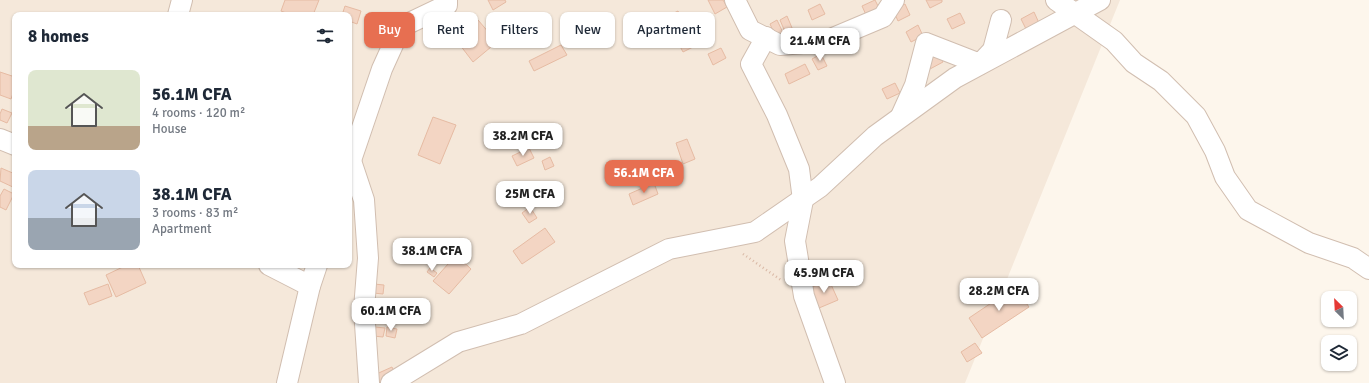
<!DOCTYPE html>
<html lang="en">
<head>
<meta charset="utf-8">
<style>
  body { margin:0; font-family:Signika,sans-serif; background:#f6f6f7; color:#1f2937; height:100vh; display:flex; flex-direction:column; font-size:15px; white-space:nowrap }
  * { box-sizing:border-box; margin:0 }
  p { font-size:13px; color:#747a83 }
  .icon { flex:none; width:22px; height:22px; fill:none; stroke:currentColor; stroke-width:2; stroke-linecap:round; stroke-linejoin:round }
  .map { position:relative; flex:1; overflow:hidden }
  .details { position:absolute; left:12px; top:12px; width:340px; height:256px; display:flex; flex-direction:column; background:#fff; border-radius:8px; box-shadow:0 1px 3px #0004 }
  .details>* { flex:none }
  .top-card { position:absolute; left:364px; top:12px; width:380px; height:36px; display:flex; gap:8px }
  .needle { width:26px; rotate:336deg }
  .tools { position:absolute; left:1321px; top:291px; display:grid; gap:8px }
  .tools a { display:grid; place-items:center; width:36px; height:36px; border-radius:8px; background:#fff; box-shadow:0 1px 3px #0004; font-size:20px }
  .price { position:absolute; translate:-50% -34px; padding:0 9px; border-radius:8px; background:#fff; color:#222; font-size:13px; line-height:26px; filter:drop-shadow(0 1px 2px #0008) }
  .price::after { content:''; position:absolute; left:50%; top:24px; width:12px; height:9px; margin-left:-6px; background:inherit; clip-path:polygon(0 0,100% 0,50% 100%) }
  .price.active { background:#e76f51; color:#fff }
  ul { padding:0; list-style:none }
  li { display:flex; align-items:center; gap:12px; height:100px; padding:0 16px }
  li span { display:grid; place-items:center; flex:none; width:112px; height:80px; border-radius:8px; color:#555 }
  li>.icon { margin-inline-start:auto }
  span .icon { width:48px; height:48px; fill:#fffc; stroke-width:1 }
  li b { font-size:17px }
  h2 { display:flex; justify-content:space-between; align-items:center; height:48px; padding:0 16px; font-size:17px }
  .pill { padding:0 14px; border-radius:8px; background:#fff; box-shadow:0 1px 3px #0004; font-size:14px; line-height:36px }
  .pill.active { background:#e76f51; color:#fff }
  .map>svg:first-child { display:block }
</style>
</head>
<body>
<div class="map">
<svg width="1369" height="383" viewBox="0 0 1369 383">
  <rect width="100%" height="100%" fill="#fdf6ec"/>
  <path fill="#f5e8da" fill-rule="evenodd" d="M0 0H1120L965 383H0ZM15 15H349V265H15Z"/>
  <g fill="#f3d5c3" stroke="#e6bba3">
    <polygon points="285,0 319,0 313,15 291,15 281,11"/>
    <polygon points="488,0 505,0 506,2 493,10"/>
    <polygon points="708,0 723,0 727,7 715,14"/>
    <polygon points="875,0 880,10 867,17 862,6"/>
    <polygon points="926,0 942,0 942,2 930,8"/>
    <polygon points="820,4 825,14 812,20 808,10"/>
    <polygon points="905,4 910,15 898,21 893,10"/>
    <polygon points="345,6 361,11 357,24 349,21 349,15 342,15"/>
    <polygon points="678,11 683,21 671,27 666,17"/>
    <polygon points="1034,12 1039,23 1026,29 1021,19"/>
    <polygon points="960,13 965,23 952,29 947,19"/>
    <polygon points="787,16 795,35 788,39 780,20"/>
    <polygon points="478,20 497,42 473,62 460,45 464,31"/>
    <polygon points="777,20 786,39 778,42 770,24"/>
    <polygon points="918,25 923,36 911,42 906,32"/>
    <polygon points="687,29 695,46 683,52 674,35"/>
    <polygon points="561,45 567,55 534,71 529,61"/>
    <polygon points="721,48 726,58 713,65 708,54"/>
    <polygon points="938,52 943,62 930,69 925,58"/>
    <polygon points="821,54 827,66 818,70 812,59"/>
    <polygon points="805,64 810,74 789,84 785,74"/>
    <polygon points="0,72 15,77 15,88 11,99 0,95"/>
    <polygon points="895,83 900,93 887,99 882,89"/>
    <polygon points="2,109 12,113 7,123 0,120 0,114"/>
    <polygon points="433,117 456,125 440,164 418,155"/>
    <polygon points="687,139 695,159 683,164 676,143"/>
    <polygon points="529,148 534,158 517,166 512,156"/>
    <polygon points="550,157 554,166 545,170 542,161"/>
    <polygon points="638,166 642,174 638,175 634,168"/>
    <polygon points="1,168 15,174 15,188 0,181"/>
    <polygon points="654,183 658,194 633,205 629,194"/>
    <polygon points="4,189 14,194 6,210 0,207 0,196"/>
    <polygon points="530,207 537,218 529,223 522,213"/>
    <polygon points="545,228 555,242 522,264 513,251"/>
    <polygon points="459,238 469,247 461,256 451,247"/>
    <polygon points="456,255 471,269 449,294 433,281"/>
    <polygon points="127,265 138,265 146,283 116,297 106,275"/>
    <polygon points="430,268 437,273 434,277 427,272"/>
    <polygon points="829,280 838,300 819,308 810,288"/>
    <polygon points="108,284 112,296 89,305 84,293"/>
    <polygon points="374,284 384,285 383,294 373,293"/>
    <polygon points="1015,287 1029,307 982,338 969,318"/>
    <polygon points="393,305 405,307 402,322 380,318 382,307 393,309"/>
    <polygon points="375,327 385,328 383,337 373,336"/>
    <polygon points="387,327 397,329 395,338 386,336"/>
    <polygon points="975,343 982,353 967,362 961,352"/>
    <polygon points="392,367 397,378 386,383 375,383 372,376"/>
  </g>
  <g fill="none" stroke-linecap="round" stroke-linejoin="round">
    <defs>
      <g id="street">
        <polyline points="735,0 750,30 780,45 826,41 883,17 894,0"/>
        <polyline points="1056,0 1114,41 1134,63 1161,81 1196,116 1215,151 1225,177 1248,210 1309,243 1353,258 1369,269"/>
        <polyline points="178,15 182,0"/>
        <polyline points="766,37 751,64 777,115 799,169 803,200 795,241 804,296 835,383"/>
        <polyline points="901,116 915,85 926,43 980,64 993,50 1001,20"/>
        <polyline points="0,139 15,145"/>
        <polyline points="351,161 364,200 368,258 364,309 369,383"/>
        <polyline points="349,166 382,69 401,27 447,5 447,0"/>
        <polyline points="269,265 310,286"/>
        <polyline points="287,383 310,286 317,265"/>
        <polyline points="391,383 458,342 521,324 669,249 755,232 820,187 875,136 955,78 1100,0"/>
      </g>
    </defs>
    <use href="#street" stroke="#d1beb0" stroke-width="22"/>
    <polyline stroke="#d9b8a5" stroke-width="2.5" stroke-dasharray="1 3" stroke-linecap="butt" points="743,254 781,280"/>
    <use href="#street" stroke="#fff" stroke-width="20"/>
  </g>
</svg>
<div class="tools">
<a><svg class="needle" viewBox="-14 -14 28 28"><path d="M0-13l5 13h-10z" fill="#e53935"/><path d="M0 13l5-13h-10z" fill="#747a83"/></svg></a>
<a><svg class="icon" aria-label="layers" viewBox="0 0 24 24"><path d="M12 4l9 5-9 5-9-5zM3 14l9 5 9-5"/></svg></a>
</div>
<b class="price" style="left:820px;top:62px">21.4M CFA</b>
<b class="price" style="left:523px;top:157px">38.2M CFA</b>
<b class="price active" style="left:644px;top:194px">56.1M CFA</b>
<b class="price" style="left:530px;top:215px">25M CFA</b>
<b class="price" style="left:432px;top:272px">38.1M CFA</b>
<b class="price" style="left:824px;top:294px">45.9M CFA</b>
<b class="price" style="left:999px;top:312px">28.2M CFA</b>
<b class="price" style="left:391px;top:332px">60.1M CFA</b>
<div class="top-card">
<a class="pill active">Buy</a>
<a class="pill">Rent</a>
<a class="pill">Filters</a>
<a class="pill">New</a>
<a class="pill">Apartment</a>
</div>
<section class="details">
<h2>8 homes<svg class="icon" aria-label="filters" viewBox="0 0 24 24"><path d="M4 7h16M4 17h16"/><circle cx="9" cy="7" r="2"/><circle cx="15" cy="17" r="2"/></svg></h2>
<ul>
<li><span style="background:linear-gradient(#dfe7d0 70%,#b9a48a 0)"><svg class="icon" aria-label="home" viewBox="0 0 24 24"><path d="M3 11l9-7 9 7M6 9v11h12V9"/></svg></span><div><b>56.1M CFA</b><p>4 rooms · 120 m²</p><p>House</p></div></li>
<li><span style="background:linear-gradient(#c9d6e8 60%,#9aa5b1 0)"><svg class="icon" aria-label="home" viewBox="0 0 24 24"><path d="M3 11l9-7 9 7M6 9v11h12V9"/></svg></span><div><b>38.1M CFA</b><p>3 rooms · 83 m²</p><p>Apartment</p></div></li>
</ul>
</section>
</div>
</body>
</html>
